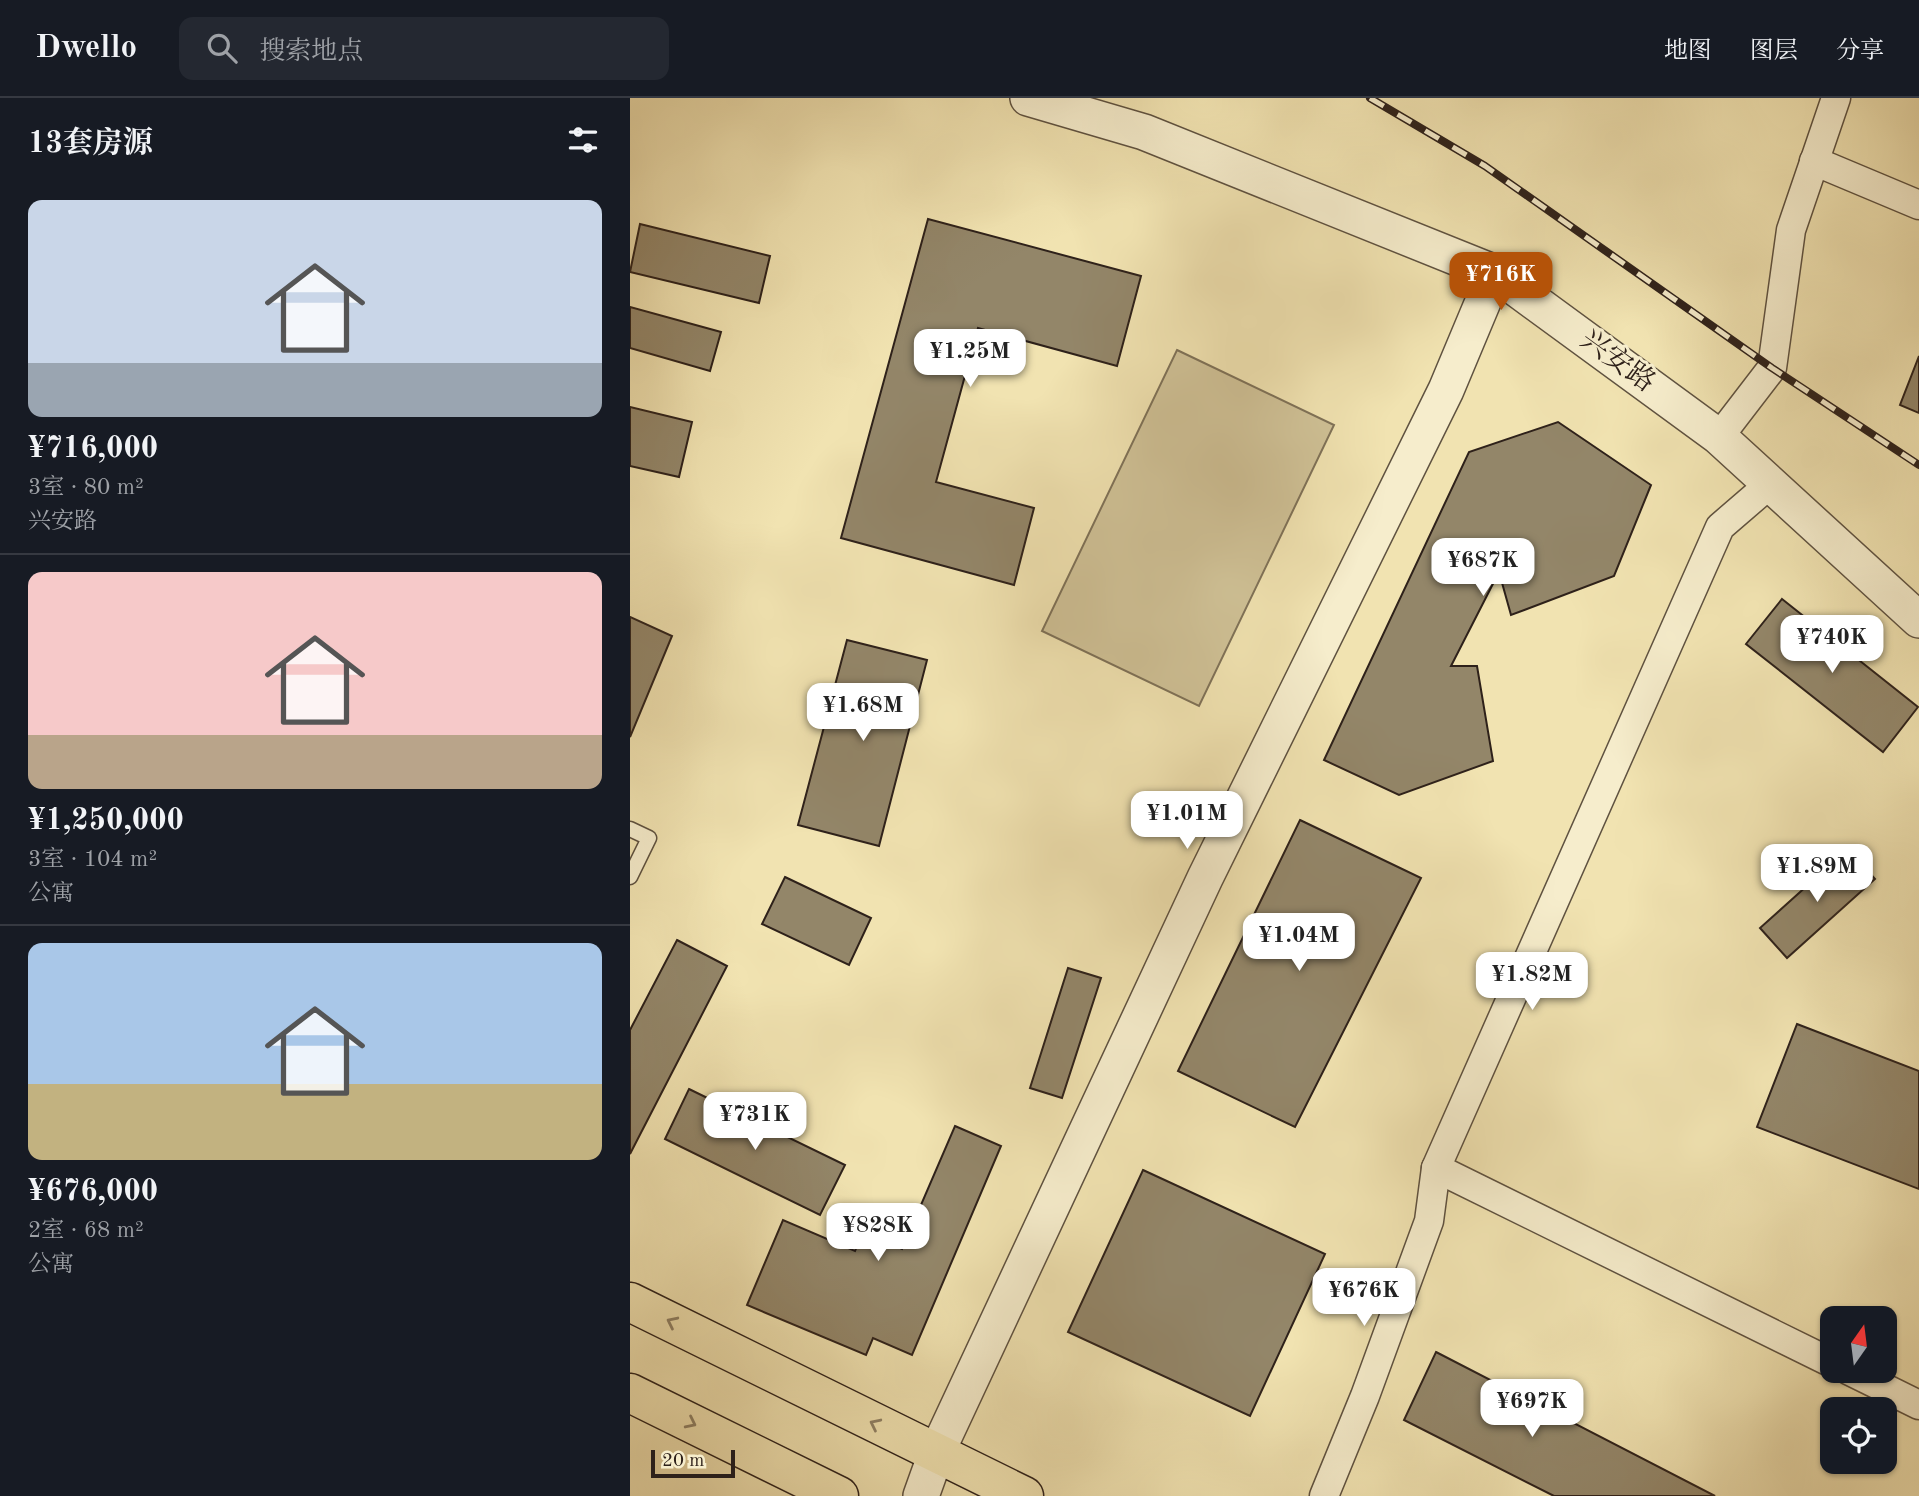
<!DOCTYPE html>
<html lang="zh">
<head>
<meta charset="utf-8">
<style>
  body { margin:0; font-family:"Old Standard TT","Noto Serif SC",serif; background:#242831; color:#f1f3f6; height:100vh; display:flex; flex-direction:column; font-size:26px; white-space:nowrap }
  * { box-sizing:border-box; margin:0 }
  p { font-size:23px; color:#9ea1a6 }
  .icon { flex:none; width:38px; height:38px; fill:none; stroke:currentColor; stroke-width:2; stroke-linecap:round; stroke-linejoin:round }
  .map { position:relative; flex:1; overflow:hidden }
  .sheet { display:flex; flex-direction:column; background:#171b24; width:630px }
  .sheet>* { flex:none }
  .needle { width:46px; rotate:14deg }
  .controls { position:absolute; left:1190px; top:1208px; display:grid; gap:14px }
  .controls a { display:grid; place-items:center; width:77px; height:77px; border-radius:14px; background:#171b24; box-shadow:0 2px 5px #0004; font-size:35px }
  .scale { position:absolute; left:21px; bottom:18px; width:84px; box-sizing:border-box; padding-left:7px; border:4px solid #2e211a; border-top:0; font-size:19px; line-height:24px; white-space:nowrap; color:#2e211a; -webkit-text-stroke:5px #f6edcc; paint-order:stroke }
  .price { position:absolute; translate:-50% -60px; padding:0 16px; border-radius:14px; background:#fff; color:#222; font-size:23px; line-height:46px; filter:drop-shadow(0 2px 4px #0008) }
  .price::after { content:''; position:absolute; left:50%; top:42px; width:21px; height:16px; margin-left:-10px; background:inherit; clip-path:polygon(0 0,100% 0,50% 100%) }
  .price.active { background:#b45309; color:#fff }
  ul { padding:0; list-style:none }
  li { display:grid; align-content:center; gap:14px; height:371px; padding:0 28px }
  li+li { border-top:2px solid #363941 }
  li span { display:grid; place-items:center; height:217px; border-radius:14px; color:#555 }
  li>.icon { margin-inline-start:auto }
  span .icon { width:126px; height:126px; fill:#fffc; stroke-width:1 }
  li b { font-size:30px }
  h2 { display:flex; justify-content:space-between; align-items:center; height:84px; padding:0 28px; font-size:30px }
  header { display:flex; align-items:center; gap:42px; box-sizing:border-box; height:98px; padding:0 35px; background:#171b24; border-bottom:2px solid #363941 }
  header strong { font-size:33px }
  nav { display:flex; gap:38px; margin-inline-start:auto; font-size:24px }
  .search { width:490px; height:63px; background:#242831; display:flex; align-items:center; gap:18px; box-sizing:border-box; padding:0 24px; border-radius:14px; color:#9ea1a6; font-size:26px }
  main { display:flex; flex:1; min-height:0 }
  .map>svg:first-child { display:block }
</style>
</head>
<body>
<header>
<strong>Dwello</strong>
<div class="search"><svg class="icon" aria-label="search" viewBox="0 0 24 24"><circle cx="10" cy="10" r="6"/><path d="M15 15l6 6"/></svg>搜索地点</div>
<nav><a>地图</a><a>图层</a><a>分享</a></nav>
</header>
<main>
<section class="sheet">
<h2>13套房源<svg class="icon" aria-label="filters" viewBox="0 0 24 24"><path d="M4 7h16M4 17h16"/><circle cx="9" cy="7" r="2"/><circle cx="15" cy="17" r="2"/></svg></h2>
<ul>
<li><span style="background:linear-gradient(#c9d6e8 75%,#9aa5b1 0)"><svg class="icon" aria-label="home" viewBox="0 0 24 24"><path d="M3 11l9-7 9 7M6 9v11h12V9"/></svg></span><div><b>¥716,000</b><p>3室 · 80 m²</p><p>兴安路</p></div></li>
<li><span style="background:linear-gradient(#f6c9c9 75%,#b9a48a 0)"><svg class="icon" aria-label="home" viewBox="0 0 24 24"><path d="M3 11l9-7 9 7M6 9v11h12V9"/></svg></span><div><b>¥1,250,000</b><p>3室 · 104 m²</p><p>公寓</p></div></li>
<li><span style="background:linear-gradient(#a9c7e8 65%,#c2b280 0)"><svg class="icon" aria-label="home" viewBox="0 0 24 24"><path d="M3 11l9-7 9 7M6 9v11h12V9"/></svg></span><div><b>¥676,000</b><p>2室 · 68 m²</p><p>公寓</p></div></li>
</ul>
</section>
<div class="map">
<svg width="1289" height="1398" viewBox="0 0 1289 1398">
  <rect width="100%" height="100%" fill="#f1e3b1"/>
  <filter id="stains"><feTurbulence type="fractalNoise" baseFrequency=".00286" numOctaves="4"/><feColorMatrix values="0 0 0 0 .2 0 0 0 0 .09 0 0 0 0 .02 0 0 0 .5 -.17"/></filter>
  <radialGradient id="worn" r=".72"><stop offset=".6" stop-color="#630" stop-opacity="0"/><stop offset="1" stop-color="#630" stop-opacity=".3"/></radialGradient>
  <polygon fill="#d0c297" stroke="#7f7258" stroke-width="2" points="547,252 704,327 569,608 412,533"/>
  <g fill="#938669" stroke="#2e211a" stroke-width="2">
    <polygon points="298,121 511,178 487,268 348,230 306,384 404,410 384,487 211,440"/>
    <polygon points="10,126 140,158 129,205 0,174"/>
    <polygon points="0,209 91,234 80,273 0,250"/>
    <polygon points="1289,258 1289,315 1270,307"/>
    <polygon points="0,309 62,324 49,379 0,368"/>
    <polygon points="928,324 1021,387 984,478 881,517 869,474 821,568 847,568 863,663 769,697 694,662 839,354"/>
    <polygon points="1152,501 1288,609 1253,654 1116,546"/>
    <polygon points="0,519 42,538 0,639"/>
    <polygon points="217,542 297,562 249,748 168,727"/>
    <polygon points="670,722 791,780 665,1029 548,973"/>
    <polygon points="1218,751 1245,781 1157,860 1130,830"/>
    <polygon points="155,779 241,820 219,867 132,826"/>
    <polygon points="47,842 97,868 0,1056 0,932"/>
    <polygon points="438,870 471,880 432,1000 400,990"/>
    <polygon points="1167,926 1289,973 1289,1091 1127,1029"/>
    <polygon points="59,991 215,1067 190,1117 35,1041"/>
    <polygon points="325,1028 371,1048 282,1257 243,1240 236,1257 117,1207 153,1122 225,1153 233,1134 272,1151"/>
    <polygon points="513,1072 695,1156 620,1318 438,1234"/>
    <polygon points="806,1254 1085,1398 924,1398 774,1322"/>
  </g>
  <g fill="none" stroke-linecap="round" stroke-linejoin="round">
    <defs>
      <polyline id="service" points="0,731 19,740 0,779"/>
      <g id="minor">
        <polyline points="1184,63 1289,107"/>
        <polyline points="1089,339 1142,270 1161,132 1206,0"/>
        <polyline points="1141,385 1090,429 806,1070 1202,1265"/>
        <polyline points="1218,1272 1289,1307"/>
        <polyline points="694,1398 735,1298 799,1123 806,1070"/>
      </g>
      <g id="tertiary">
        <polyline points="398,0 514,34 865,175 1089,339 1289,522"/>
        <polyline points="291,1398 306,1356 575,780 816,292 865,175"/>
      </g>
      <g id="trunk">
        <polyline points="0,1204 394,1398"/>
        <polyline points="0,1295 209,1398"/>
      </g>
    </defs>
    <use href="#service" stroke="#5f5240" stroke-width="17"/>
    <use href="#minor" stroke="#5f5240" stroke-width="31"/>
    <use href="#tertiary" stroke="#5f5240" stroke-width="38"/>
    <use href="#trunk" stroke="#2e211a" stroke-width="41"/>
    <use href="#service" stroke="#f6edcc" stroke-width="14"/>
    <use href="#minor" stroke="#f6edcc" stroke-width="28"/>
    <use href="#tertiary" stroke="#f6edcc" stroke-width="35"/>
    <use href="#trunk" stroke="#f1e3b1" stroke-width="38"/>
    <defs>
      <polyline id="rail" points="740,0 855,68 1142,270 1289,367"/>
    </defs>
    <use href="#rail" stroke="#2e211a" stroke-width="8"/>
    <use href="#rail" stroke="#f6edcc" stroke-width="5" stroke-dasharray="16" stroke-linecap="butt"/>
  </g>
  <defs><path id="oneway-chevron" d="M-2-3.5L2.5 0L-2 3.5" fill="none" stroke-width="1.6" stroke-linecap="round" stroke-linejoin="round" transform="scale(1.75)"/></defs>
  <g stroke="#908266">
    <use href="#oneway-chevron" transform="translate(42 1224) rotate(-154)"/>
    <use href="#oneway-chevron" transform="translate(61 1325) rotate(26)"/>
    <use href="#oneway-chevron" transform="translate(245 1326) rotate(-154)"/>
  </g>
  <g text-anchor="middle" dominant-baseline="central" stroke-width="6" stroke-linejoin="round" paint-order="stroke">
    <g font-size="28" fill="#2e211a" stroke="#f6edcc">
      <text transform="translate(987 264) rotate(36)">兴安路</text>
    </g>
  </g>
  <rect width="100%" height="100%" filter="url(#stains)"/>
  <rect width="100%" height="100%" fill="url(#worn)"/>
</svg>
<div class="controls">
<a><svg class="needle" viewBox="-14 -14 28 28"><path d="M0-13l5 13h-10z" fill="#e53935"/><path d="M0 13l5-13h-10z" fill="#9ea1a6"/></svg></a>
<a><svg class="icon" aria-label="locate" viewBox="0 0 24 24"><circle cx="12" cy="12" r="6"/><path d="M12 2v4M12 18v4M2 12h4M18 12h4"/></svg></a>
</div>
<div class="scale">20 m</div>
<b class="price active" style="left:871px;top:214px">¥716K</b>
<b class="price" style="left:340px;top:291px">¥1.25M</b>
<b class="price" style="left:853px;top:500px">¥687K</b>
<b class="price" style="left:1202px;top:577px">¥740K</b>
<b class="price" style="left:233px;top:645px">¥1.68M</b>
<b class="price" style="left:557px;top:753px">¥1.01M</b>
<b class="price" style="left:1187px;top:806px">¥1.89M</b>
<b class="price" style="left:669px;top:875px">¥1.04M</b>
<b class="price" style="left:902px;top:914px">¥1.82M</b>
<b class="price" style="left:125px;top:1054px">¥731K</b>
<b class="price" style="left:248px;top:1165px">¥828K</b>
<b class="price" style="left:734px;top:1230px">¥676K</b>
<b class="price" style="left:902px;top:1341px">¥697K</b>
</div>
</main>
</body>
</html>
